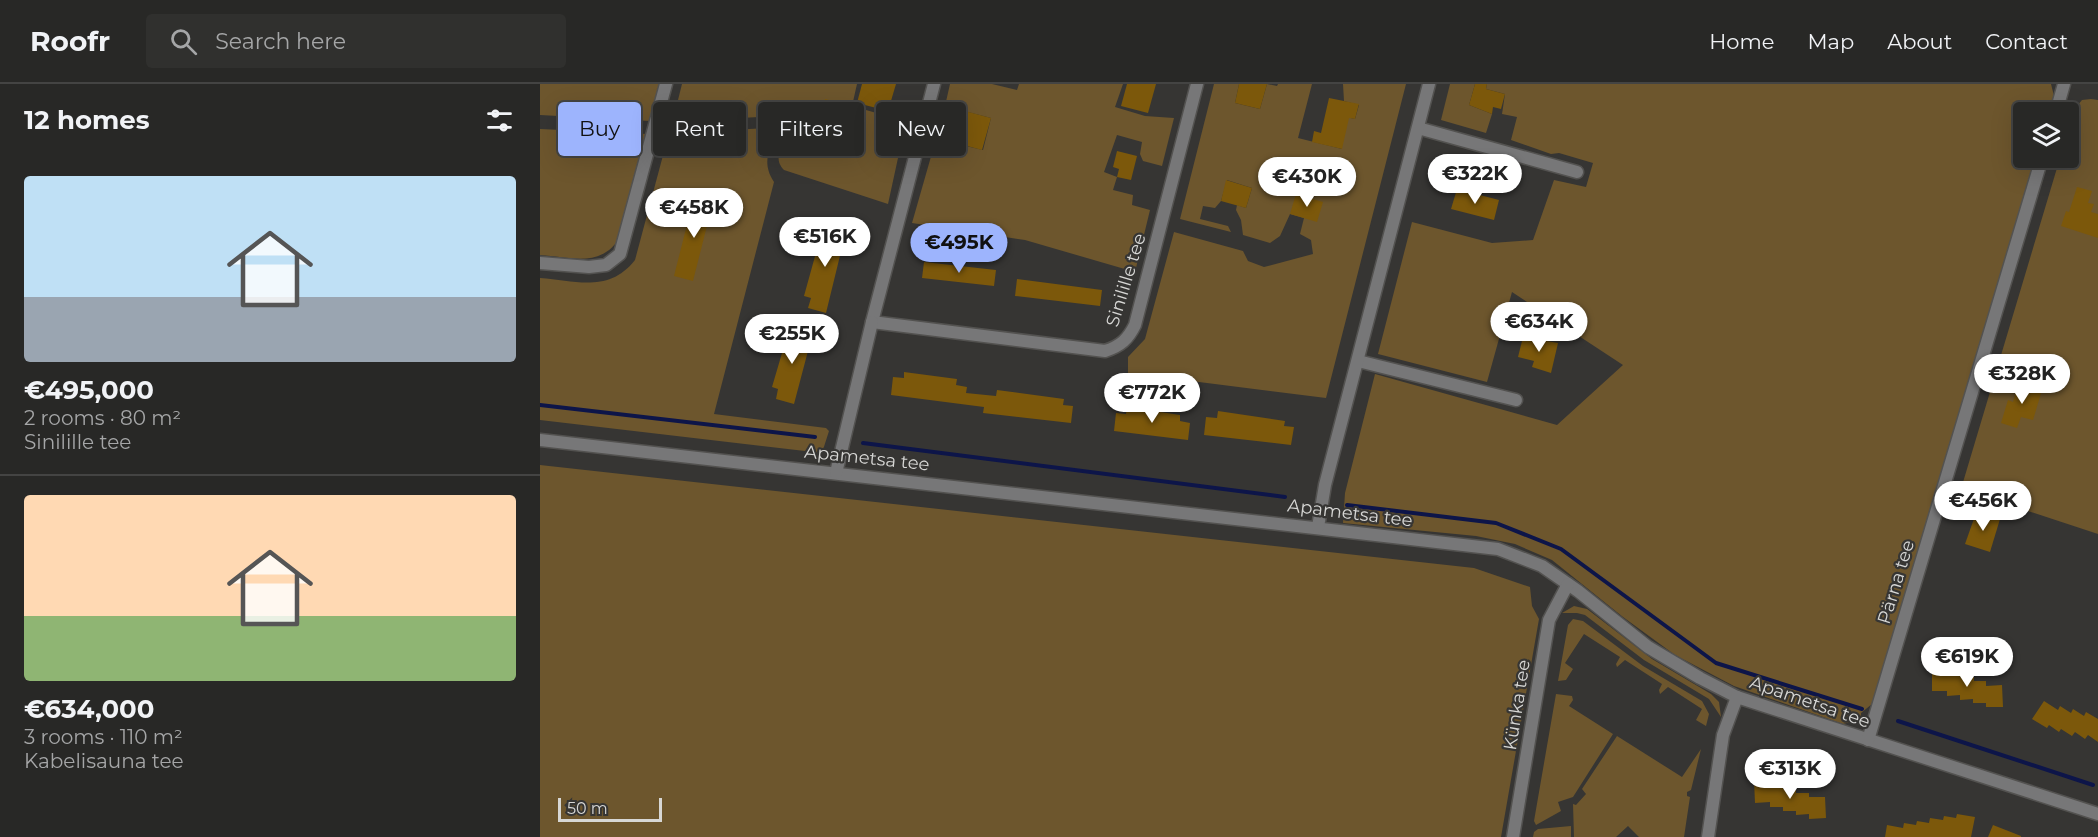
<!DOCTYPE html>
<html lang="en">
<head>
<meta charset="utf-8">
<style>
  body { margin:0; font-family:Montserrat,sans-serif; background:#30302e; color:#f1f3f6; height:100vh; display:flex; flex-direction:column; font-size:22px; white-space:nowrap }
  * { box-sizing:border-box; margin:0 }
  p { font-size:20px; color:#a5a6a7 }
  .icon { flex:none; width:33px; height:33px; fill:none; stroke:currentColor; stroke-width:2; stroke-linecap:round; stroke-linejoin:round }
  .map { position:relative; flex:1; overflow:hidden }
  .panel { display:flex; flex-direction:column; background:#282826; width:540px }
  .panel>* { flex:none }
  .guide { position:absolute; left:18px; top:18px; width:570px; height:54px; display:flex; gap:12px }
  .controls { position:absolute; left:1473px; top:18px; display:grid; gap:12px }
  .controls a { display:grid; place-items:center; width:66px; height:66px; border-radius:6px; background:#282826; box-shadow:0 6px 24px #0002,0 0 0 2px #444443; font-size:30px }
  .scale { position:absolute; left:18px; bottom:15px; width:104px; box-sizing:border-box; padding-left:6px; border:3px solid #d7d7d5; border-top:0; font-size:16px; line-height:21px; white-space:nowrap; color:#d7d7d5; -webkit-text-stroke:4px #363533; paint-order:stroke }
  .price { position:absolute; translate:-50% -51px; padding:0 14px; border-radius:21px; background:#fff; color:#222; font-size:20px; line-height:39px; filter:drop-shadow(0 2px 3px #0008) }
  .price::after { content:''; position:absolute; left:50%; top:36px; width:18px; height:14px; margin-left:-9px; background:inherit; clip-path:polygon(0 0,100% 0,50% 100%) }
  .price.active { background:#9db4fd; color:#111 }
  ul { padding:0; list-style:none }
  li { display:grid; align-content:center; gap:12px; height:318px; padding:0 24px }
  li+li { border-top:2px solid #444443 }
  li span { display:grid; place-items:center; height:186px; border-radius:6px; color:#555 }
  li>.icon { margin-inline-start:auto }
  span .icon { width:108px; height:108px; fill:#fffc; stroke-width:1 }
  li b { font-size:26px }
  h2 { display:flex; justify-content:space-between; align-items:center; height:72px; padding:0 24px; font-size:26px }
  .tag { padding:0 21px; border-radius:6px; background:#282826; box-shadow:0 6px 24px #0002,0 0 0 2px #444443; font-size:21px; line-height:54px }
  .tag.active { background:#9db4fd; color:#111 }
  header { display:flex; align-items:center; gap:36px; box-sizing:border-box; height:84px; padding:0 30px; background:#282826; border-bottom:2px solid #444443 }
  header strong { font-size:28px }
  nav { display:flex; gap:33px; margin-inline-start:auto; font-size:21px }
  .search { width:420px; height:54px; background:#30302e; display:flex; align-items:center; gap:15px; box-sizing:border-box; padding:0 21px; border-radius:6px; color:#a5a6a7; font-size:22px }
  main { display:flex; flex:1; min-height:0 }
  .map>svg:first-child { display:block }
</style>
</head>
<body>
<header>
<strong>Roofr</strong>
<div class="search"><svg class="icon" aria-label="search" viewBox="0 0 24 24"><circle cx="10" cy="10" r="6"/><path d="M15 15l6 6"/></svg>Search here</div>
<nav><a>Home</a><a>Map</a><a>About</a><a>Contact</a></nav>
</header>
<main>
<section class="panel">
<h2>12 homes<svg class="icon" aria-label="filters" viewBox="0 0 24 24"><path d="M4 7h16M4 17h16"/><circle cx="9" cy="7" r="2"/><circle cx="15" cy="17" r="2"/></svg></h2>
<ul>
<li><span style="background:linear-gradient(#bfe0f5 65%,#9aa5b1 0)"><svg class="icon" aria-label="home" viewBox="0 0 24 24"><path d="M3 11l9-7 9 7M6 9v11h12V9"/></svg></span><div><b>€495,000</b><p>2 rooms · 80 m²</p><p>Sinilille tee</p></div></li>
<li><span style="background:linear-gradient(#ffd9b3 65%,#8fb573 0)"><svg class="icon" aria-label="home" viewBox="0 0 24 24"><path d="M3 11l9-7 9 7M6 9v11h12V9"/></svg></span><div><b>€634,000</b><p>3 rooms · 110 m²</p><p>Kabelisauna tee</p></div></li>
</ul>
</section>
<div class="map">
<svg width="1558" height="753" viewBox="0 0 1558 753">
  <rect width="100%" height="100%" fill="#363533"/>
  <g fill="#6d562d">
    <polygon points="0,0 120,0 110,37 0,31"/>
    <path d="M142 0H317L312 22 347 32 344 45 363 51 348 120 244 86C233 74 242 67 243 54 244 48 243 40 243 34L236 32 143 37 133 36Z"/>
    <polygon points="410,0 452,0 477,6 479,0 583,0 575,23 605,32 634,34 622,82 603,77 600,70 602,58 577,51 564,88 577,93 573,106 593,111 592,121 610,126 595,188 485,156 372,139 396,55 443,66 451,34 405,22"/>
    <polygon points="674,0 699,0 695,19 720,25 727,0 737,2 738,0 772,0 758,54 802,65 802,32 815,35 819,21 804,17 803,0 866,0 786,314 588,289 588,273 605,255 634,148 703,167 708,177 724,183 773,170 771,156 760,150 764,134 750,130 740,152 730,159 703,151 701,136 696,126 697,121 706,124 712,104 687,96 681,117 675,124 663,122 660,135 688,142 691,148 640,135"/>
    <polygon points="910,0 935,0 929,21 952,30 946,49 901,36"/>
    <polygon points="947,0 1511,0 1514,12 1509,28 1484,28 1484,74 1496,74 1332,620 1321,629 1321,635 1303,640 1194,602 1135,571 1083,533 1012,476 975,460 936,452 803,439 805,409 835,290 1017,341 1083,281 972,208 947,298 838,270 872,138 952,159 993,156 1014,96 1046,103 1053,79 1019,69 1011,70 971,56 977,33 962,30 965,10 946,5"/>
    <path d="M1551 15 1558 16V450L1421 405 1520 74H1528C1529 53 1528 32 1542 16Z"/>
    <path d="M227 44C237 61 218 74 234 98L174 330 286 344 289 347 282 369 0 336V194C37 197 69 209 95 176L129 49Z"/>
    <path d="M0 45 107 50 79 155C59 184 32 173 0 171Z"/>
    <polygon points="0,381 934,484 990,503 992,522 999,535 961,753 0,753"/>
    <polygon points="1034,522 1047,525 1112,575 1171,610 1179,618 1181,633 1169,615 1104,576 1045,531 1037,529 1022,529"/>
    <polygon points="1033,535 1043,537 1103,582 1162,617 1169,630 1166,642 1156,636 1162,625 1128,603 1120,610 1119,606 1122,600 1085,576 1077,583 1076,580 1080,573 1044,550 1025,579 1033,585 1026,596 1018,597 1028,541"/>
    <polygon points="1016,610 1032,612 1033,616 1029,622 1073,650 1033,713 1018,718 1021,727 996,741 994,737"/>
    <polygon points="1077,652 1142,693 1161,665 1151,706 1147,708 1147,712 1150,713 1144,753 1099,753 1088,742 1076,753 1034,753 1033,720 1036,721 1046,710 1042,705"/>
    <polygon points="1031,742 1031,753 993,753 994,748 998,745"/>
  </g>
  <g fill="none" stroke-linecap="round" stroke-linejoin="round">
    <g stroke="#0d1549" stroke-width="4">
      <polyline points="0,321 275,353"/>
      <polyline points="323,359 745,413"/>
      <polyline points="807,421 956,439 1021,465 1176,579 1322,625"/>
      <polyline points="1358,637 1553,701"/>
    </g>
  </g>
  <g fill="#7c580b">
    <polygon points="322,0 356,0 348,27 317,19"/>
    <polygon points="587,0 616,0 608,29 581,22"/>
    <polygon points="699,0 727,0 720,25 695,19"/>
    <polygon points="935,0 947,0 946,5 965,10 961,25 953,23 952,30 929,21"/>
    <polygon points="789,14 819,20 815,35 809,34 802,65 772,58 774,47 781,49"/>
    <polygon points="285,15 301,19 298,32 282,27"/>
    <polygon points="425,27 451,34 442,66 416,59"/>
    <polygon points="577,67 597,72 591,96 577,93 579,85 573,83"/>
    <polygon points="686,96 712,104 706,124 681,117"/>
    <polygon points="1537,103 1552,107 1548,119 1554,120 1551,128 1558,130 1558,154 1521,142 1526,127 1529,128"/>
    <polygon points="917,105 959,116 954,136 911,125"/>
    <polygon points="756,110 783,118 777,138 750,130"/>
    <polygon points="154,113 173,118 153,197 134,192"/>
    <polygon points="290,139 307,143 286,229 268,224 271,214 264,212 282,147 288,148"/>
    <polygon points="384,178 456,186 454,202 382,194"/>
    <polygon points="477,195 562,206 560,222 475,212"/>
    <polygon points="256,243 273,248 254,320 236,315 238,305 232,303 247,252 253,253"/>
    <polygon points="983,253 1018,259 1011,289 992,283 994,277 978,273"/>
    <polygon points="364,288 417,295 416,301 427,303 426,309 456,312 457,306 524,315 523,321 533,322 531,339 443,329 444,323 351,311 353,293 364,294"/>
    <polygon points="1479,298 1502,306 1493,336 1481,333 1477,344 1461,339 1468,316 1473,318"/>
    <polygon points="587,323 640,331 640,337 650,339 648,356 574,347 576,329 586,330"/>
    <polygon points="678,327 745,337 744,342 754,343 751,361 664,351 666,333 677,334"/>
    <polygon points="1436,429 1460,435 1450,468 1425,460"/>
    <polygon points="1407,584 1407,589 1420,588 1421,594 1434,593 1434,597 1446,597 1446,602 1462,601 1463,623 1446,623 1446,619 1433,619 1433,615 1420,616 1420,611 1407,612 1407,607 1392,607 1392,585"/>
    <polygon points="1504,617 1518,626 1520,622 1531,629 1533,625 1544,632 1546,628 1558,635 1558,658 1548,651 1545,655 1535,648 1532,652 1521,645 1519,648 1509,641 1507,644 1492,635"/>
    <polygon points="1214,696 1230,696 1230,700 1243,700 1243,705 1256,705 1256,709 1269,709 1269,713 1285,713 1286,734 1269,735 1269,730 1256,731 1256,727 1243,727 1243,723 1230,723 1230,718 1215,719"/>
    <polygon points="1417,730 1435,733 1431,753 1345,753 1347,741 1363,744 1364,739 1376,741 1377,737 1389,739 1390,734 1403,736 1404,732 1416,734"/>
    <polygon points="1453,741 1481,752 1481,753 1448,753"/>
  </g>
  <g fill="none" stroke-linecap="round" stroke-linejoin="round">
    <defs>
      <g id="street">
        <path d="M394 0 332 238 565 267C581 262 588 255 595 241L657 0"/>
        <polyline points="1516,28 1524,0"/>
        <polyline points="878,44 1037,88"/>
        <polyline points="0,179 49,183 66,181 80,170 126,0"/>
        <polyline points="818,277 976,316"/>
        <polyline points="0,356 958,465 1002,482 1038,507 1108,563 1160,594 1197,613 1558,730"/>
        <polyline points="296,389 332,238"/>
        <polyline points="778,443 785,401 889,0"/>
        <polyline points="1328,656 1502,74"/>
        <polyline points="973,753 1009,536 1028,500"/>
        <polyline points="1168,753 1183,651 1197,613"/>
      </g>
    </defs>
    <use href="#street" stroke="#535250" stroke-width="15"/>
    <use href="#street" stroke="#777778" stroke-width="12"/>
  </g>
  <g text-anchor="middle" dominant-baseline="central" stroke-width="4.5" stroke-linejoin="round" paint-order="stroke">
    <g font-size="18" fill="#d7d7d5" stroke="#363533">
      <text transform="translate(586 196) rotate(-73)">Sinilille tee</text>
      <text transform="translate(327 374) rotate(6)">Apametsa tee</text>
      <text transform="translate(810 429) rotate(7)">Apametsa tee</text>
      <text transform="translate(1356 498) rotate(-73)">Pärna tee</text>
      <text transform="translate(1270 618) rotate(19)">Apametsa tee</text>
      <text transform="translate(977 621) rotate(-81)">Künka tee</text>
    </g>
  </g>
</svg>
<div class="controls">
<a><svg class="icon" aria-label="layers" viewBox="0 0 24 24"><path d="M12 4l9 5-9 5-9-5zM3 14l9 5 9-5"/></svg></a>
</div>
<div class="scale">50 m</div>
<b class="price" style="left:935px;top:121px">€322K</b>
<b class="price" style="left:767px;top:124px">€430K</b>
<b class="price" style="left:154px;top:155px">€458K</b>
<b class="price" style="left:285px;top:184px">€516K</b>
<b class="price active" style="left:419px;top:190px">€495K</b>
<b class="price" style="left:999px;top:269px">€634K</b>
<b class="price" style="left:252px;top:281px">€255K</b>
<b class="price" style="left:1482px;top:321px">€328K</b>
<b class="price" style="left:612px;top:340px">€772K</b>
<b class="price" style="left:1443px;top:448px">€456K</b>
<b class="price" style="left:1427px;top:604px">€619K</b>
<b class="price" style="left:1250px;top:716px">€313K</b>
<div class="guide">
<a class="tag active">Buy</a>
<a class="tag">Rent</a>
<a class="tag">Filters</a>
<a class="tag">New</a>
</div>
</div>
</main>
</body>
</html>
